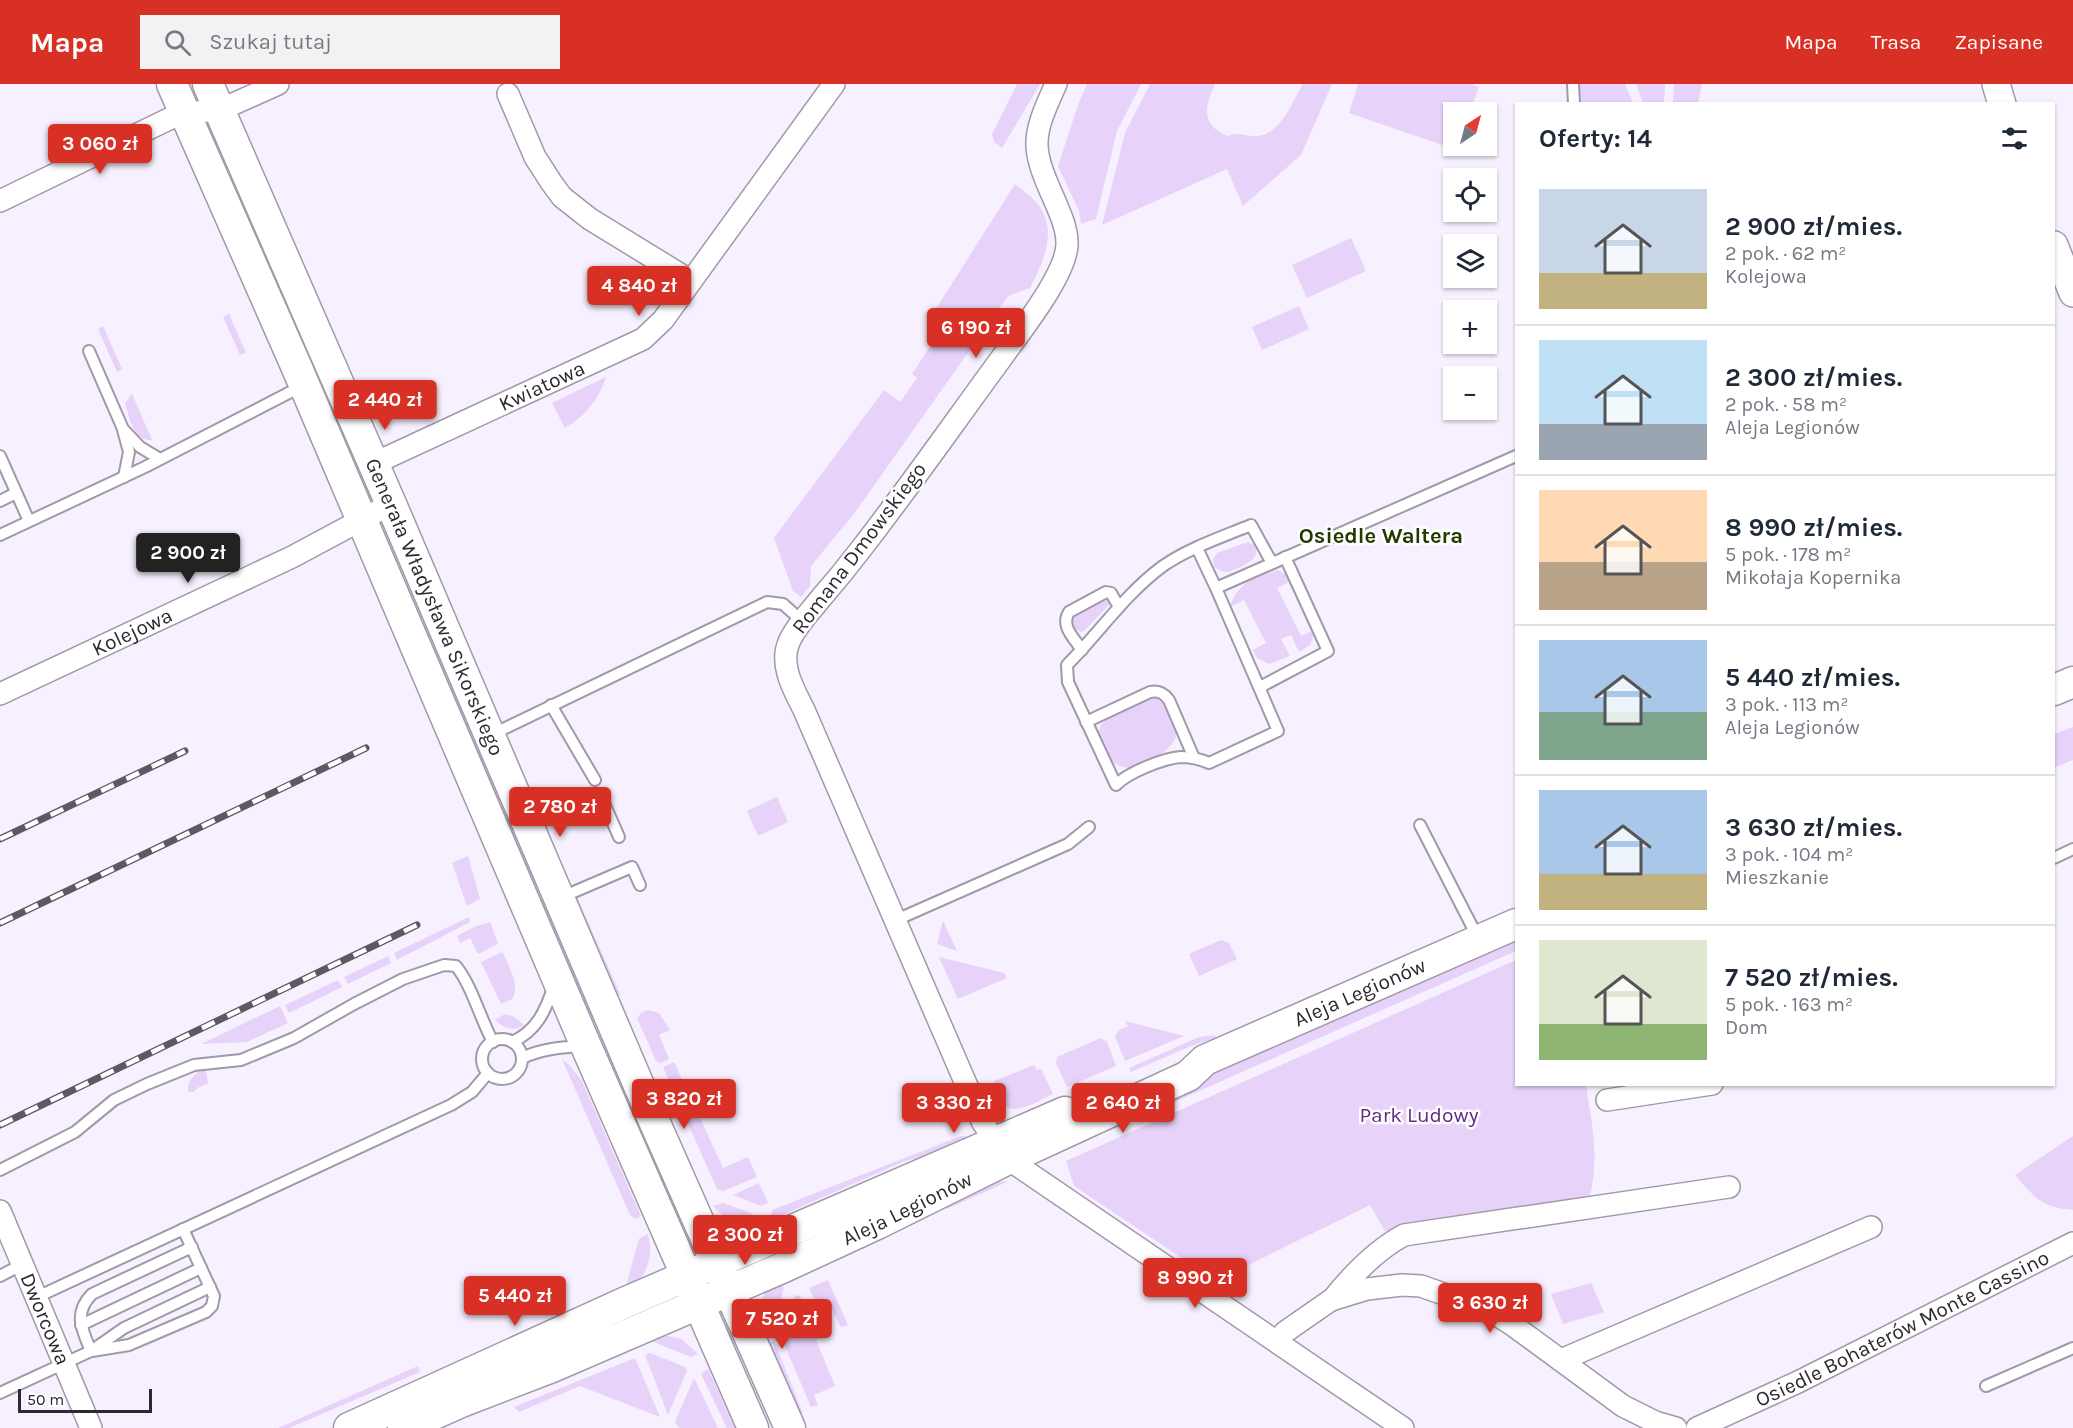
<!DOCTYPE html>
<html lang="pl">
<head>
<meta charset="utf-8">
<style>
  body { margin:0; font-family:Karla,sans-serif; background:#f2f2f3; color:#1f2937; height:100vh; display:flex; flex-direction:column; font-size:22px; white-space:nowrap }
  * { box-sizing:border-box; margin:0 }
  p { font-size:20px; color:#747a83 }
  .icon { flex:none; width:33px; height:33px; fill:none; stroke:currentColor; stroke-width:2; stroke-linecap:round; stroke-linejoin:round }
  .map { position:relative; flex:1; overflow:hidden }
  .panel { position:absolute; left:1515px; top:18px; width:540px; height:984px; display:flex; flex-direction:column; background:#fff; border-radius:0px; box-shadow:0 2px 4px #0004 }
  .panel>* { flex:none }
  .needle { width:39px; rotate:36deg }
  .fabs { position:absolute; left:1443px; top:18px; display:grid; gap:12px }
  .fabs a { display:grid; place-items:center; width:54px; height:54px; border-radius:0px; background:#fff; box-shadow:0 2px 4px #0004; font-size:30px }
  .scale { position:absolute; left:18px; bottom:15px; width:134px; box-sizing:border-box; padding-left:6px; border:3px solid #2d2930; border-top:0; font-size:16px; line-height:21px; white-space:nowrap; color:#2d2930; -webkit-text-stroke:4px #fff; paint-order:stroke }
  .price { position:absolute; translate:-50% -51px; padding:0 14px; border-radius:6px; background:#d93025; color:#fff; font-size:20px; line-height:39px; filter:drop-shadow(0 2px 3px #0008) }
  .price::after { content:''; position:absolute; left:50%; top:36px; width:18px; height:14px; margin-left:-9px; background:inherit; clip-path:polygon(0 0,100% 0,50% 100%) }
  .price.on { background:#222; color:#fff }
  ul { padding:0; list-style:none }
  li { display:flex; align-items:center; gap:18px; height:150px; padding:0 24px }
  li+li { border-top:2px solid #e0e1e3 }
  li span { display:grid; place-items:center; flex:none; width:168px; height:120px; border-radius:0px; color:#555 }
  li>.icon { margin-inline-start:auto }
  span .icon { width:72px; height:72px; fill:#fffc; stroke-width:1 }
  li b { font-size:26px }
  h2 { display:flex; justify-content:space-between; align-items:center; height:72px; padding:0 24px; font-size:26px }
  header { display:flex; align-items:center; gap:36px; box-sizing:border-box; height:84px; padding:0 30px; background:#d93025; color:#fff }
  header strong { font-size:28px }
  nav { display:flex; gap:33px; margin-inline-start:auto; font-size:21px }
  .search { width:420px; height:54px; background:#f2f2f3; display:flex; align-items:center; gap:15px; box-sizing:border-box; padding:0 21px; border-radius:0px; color:#747a83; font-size:22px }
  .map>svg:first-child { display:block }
</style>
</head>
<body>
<header>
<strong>Mapa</strong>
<div class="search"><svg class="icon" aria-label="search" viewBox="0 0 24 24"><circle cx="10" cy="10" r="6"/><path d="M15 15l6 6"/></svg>Szukaj tutaj</div>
<nav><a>Mapa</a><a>Trasa</a><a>Zapisane</a></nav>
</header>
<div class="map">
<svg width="2073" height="1344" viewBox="0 0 2073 1344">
  <rect width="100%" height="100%" fill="#f7f0fe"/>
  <g fill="#e7d2fa">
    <polygon points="1017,0 1040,0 1002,64 994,58 992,50"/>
    <polygon points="1087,0 1141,0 1117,47 1096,135 1081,140 1079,127 1058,82 1078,21"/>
    <path d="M1150 0H1215C1205 23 1200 41 1228 52 1242 47 1245 53 1257 52 1281 50 1292 18 1303 0H1332L1301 71 1243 122 1227 85 1102 141 1125 49Z"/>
    <polygon points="1358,0 1470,0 1479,3 1470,28 1454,28 1454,62 1456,62 1451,64 1349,29"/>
    <polygon points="1579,0 1625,0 1633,19 1580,19"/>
    <polygon points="1636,0 1665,0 1664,19 1643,19"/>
    <polygon points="1674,0 1702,0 1698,19 1673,19"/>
    <path d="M1015 100C1022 106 1031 112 1037 119 1059 147 1043 178 1030 204L1008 212 856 427 811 482 810 502 801 513 793 507 774 454 884 306 900 318 917 294 912 290 941 246 929 236Z"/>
    <polygon points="1351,154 1366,187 1307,214 1292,181"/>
    <polygon points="1299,222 1309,245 1262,266 1252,243"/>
    <polygon points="229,230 246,269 240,271 223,233"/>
    <polygon points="103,242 122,285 117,288 98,245"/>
    <path d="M606 293C599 315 585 332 565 344L552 319Z"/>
    <path d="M132 310 152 356C134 358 129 333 125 319Z"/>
    <path d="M1248 458 1254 461C1255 464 1257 467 1256 470 1254 478 1235 486 1228 488 1223 488 1219 486 1214 483L1213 475 1217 469Z"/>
    <polygon points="388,463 392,467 507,728 542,800 528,806"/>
    <path d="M1278 486 1288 492 1291 497 1277 504 1301 552 1315 546 1310 561 1299 568 1291 551 1281 555 1290 572 1269 580 1257 574 1253 566 1266 559 1244 516 1230 523C1238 498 1255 493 1278 486Z"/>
    <polygon points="1107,516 1110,516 1109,521 1084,547 1081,548 1075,545 1071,535 1073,531"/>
    <path d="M1151 614C1160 614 1165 618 1168 626 1172 634 1177 644 1176 652 1173 667 1137 687 1123 683 1113 680 1107 674 1102 665 1096 655 1097 645 1105 636Z"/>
    <polygon points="2073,643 2073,676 2054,684 2054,650"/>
    <polygon points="777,713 788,738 758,752 747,727"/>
    <polygon points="468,772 480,815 467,822 452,779"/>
    <polygon points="547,812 694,1164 597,944 566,892 534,818"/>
    <polygon points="577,813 621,912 612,907 570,816"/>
    <polygon points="469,833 470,838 397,876 394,869"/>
    <polygon points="943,837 957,867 937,860"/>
    <polygon points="490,838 498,860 478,870 470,854 460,859 457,852 474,843"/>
    <polygon points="1516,855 1516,867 1111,1046 1107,1037"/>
    <polygon points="1221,856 1229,859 1237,875 1199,892 1189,870"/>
    <path d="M502 868C508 879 521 903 512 915L501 920 481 878Z"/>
    <polygon points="388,872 391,879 348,900 344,893"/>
    <polygon points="939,873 1004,889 1007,894 958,915"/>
    <path d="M1516 876V1000L1586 1001C1592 1041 1600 1075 1589 1115L1385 1147 1370 1121 1216 1197 1074 1102 1066 1077Z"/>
    <polygon points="338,896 342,903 289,929 285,921"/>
    <polygon points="280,922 288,939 247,958 201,960"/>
    <polygon points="648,926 659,929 670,946 659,951 669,975 661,979 656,977 637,934 642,928"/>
    <path d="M505 930 514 933 524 941C514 948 503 944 495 936Z"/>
    <polygon points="1125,937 1184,952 1125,977 1115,952 1119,946 1128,942"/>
    <polygon points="1215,951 1216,954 1191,962 1131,988 1129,984 1199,953"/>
    <polygon points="1101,954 1107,958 1116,982 1067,1003 1056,979 1057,973"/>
    <polygon points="562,975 570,982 582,997 641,1132 635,1135 630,1131"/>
    <polygon points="674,978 723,1084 748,1073 757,1093 723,1107 717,1105 663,983"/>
    <path d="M1034 981 1037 986 1041 985 1053 1010C1041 1015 1013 1034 1004 1020 999 1014 997 1004 994 997Z"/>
    <path d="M201 986 206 987 208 1000 199 1003 193 1008H189C185 999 194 991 201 986Z"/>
    <polygon points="961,1052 968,1053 964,1058 933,1070 905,1077 771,1136 772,1126"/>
    <path d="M2073 1052V1126C2042 1124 2034 1113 2015 1091Z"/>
    <polygon points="1009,1097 947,1125 944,1120 989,1099"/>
    <polygon points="759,1099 768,1119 761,1122 733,1111"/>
    <path d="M723 1119 751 1129 757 1140C739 1140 724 1135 713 1122Z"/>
    <path d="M648 1150C654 1170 648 1194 628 1204L627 1198 639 1155Z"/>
    <path d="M778 1195 782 1197C788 1210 773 1230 765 1241L758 1242C759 1218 760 1212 778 1195Z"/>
    <polygon points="828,1196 848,1241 841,1243 826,1214 816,1218 809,1204"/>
    <polygon points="1591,1199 1604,1228 1563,1240 1551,1210"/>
    <polygon points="796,1211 800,1212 811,1235 808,1244 782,1242 779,1239"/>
    <polygon points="825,1248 826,1252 816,1256 835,1302 814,1311 818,1321 811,1323 782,1255 784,1251"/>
    <polygon points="658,1250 682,1255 698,1270 691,1273 651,1257 648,1251"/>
    <polygon points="774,1257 803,1329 799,1330 766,1260"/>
    <polygon points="650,1269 685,1283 687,1287 668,1331 645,1271"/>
    <polygon points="635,1274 660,1333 580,1302 519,1328 514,1323"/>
    <polygon points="418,1282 420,1288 289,1344 278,1344"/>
    <polygon points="708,1285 735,1344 727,1344 701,1290"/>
    <polygon points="694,1294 718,1344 679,1344 675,1338"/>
  </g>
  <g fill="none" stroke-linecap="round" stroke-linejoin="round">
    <defs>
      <g id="service">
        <polyline points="1573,0 1574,20"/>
        <polyline points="89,267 123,345 140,363 160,375"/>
        <polyline points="123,346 129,368 124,393"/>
        <polyline points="0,372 29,437"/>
        <polyline points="0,417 16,409"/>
        <polyline points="0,451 145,383 304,301"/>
        <polyline points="1197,464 1216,504"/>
        <path d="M1272 479 1251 441C1222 453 1189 464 1163 482 1126 509 1099 549 1067 581L1068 598 1116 701C1127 689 1164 674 1181 673 1191 673 1200 675 1209 679L1278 647 1216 504 1516 372"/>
        <path d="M1082 566C1074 554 1060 542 1069 528L1106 508 1111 509 1119 523"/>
        <polyline points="1260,603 1328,567 1285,473"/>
        <polyline points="551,621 595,696"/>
        <path d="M1086 638 1150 608C1159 606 1164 609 1169 616L1194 674"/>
        <polyline points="493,650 767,518 783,520 802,537"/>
        <polyline points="1420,741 1478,854"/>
        <polyline points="529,742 601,712 619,753"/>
        <polyline points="2054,774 2073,765"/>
        <polyline points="562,813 632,783 640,801"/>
        <polyline points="896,836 1068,760 1089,743"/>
        <circle cx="502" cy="975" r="20"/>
        <path d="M512 958C537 947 546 926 554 901"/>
        <path d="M522 974C541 965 562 963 583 962"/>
        <path d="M0 1086 75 1048 114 1016 147 1000 194 981 241 976 294 954 354 920 403 895 444 881 456 882C472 902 480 934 493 958"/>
        <polyline points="0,1192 23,1180"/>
        <polyline points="37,1213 451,1021 472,1008 488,989"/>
        <polyline points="81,1241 201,1184"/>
        <path d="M91 1267C82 1246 73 1229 92 1210L192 1163"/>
        <polyline points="92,1267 129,1261 206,1228 212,1222 214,1212 183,1145"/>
        <polyline points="1986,1302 2073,1264"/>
        <polyline points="0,1309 91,1267 124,1244 210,1203"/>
      </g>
      <g id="minor">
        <path d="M1056 0C1032 53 1030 62 1054 115 1060 129 1067 144 1067 159 1068 188 1021 247 1003 272 956 336 910 402 861 465 848 482 835 498 821 514 810 528 796 542 789 558 779 581 794 606 804 626L983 1039 1008 1075 1403 1344"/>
        <polyline points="508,10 535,73 551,98 562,113 590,135 691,197"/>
        <polyline points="0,117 173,33 185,29 220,26 278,0"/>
        <path id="s1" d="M373 380 643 255 663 236 834 0"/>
        <path id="s2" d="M0 610 292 473 391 420"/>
        <polyline points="1607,1016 1712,1000"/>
        <path id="s3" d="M0 1127 91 1344"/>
        <path d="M1332 1216C1352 1191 1376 1166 1404 1151L1729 1103"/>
        <polyline points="1277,1258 1285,1248 1331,1216 1367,1205 1402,1201 1421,1202 1489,1226 1514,1242 1623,1322 1655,1338 1676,1344"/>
        <polyline points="1561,1276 1871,1143"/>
        <path id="s4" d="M1697 1344 1798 1298 2073 1159"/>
      </g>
      <g id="tertiary">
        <polyline points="1996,0 2002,20"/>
        <polyline points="2054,161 2073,209"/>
      </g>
      <g id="secondary">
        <polyline points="172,0 297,284 586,962 753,1344"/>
        <path id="s5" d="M208 0 391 420 655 1039 790 1344"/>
        <polyline points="2054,606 2073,598"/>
        <polyline points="349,1344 624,1219 1065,1028"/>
        <path id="s6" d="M403 1344 461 1318 552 1283 784 1183 877 1140 1008 1075 1188 992 1205 976 1516 840"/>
      </g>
    </defs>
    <use href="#service" stroke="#a198a8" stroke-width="14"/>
    <use href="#minor" stroke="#a198a8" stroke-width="24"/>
    <use href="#tertiary" stroke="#a198a8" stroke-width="30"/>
    <use href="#secondary" stroke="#a198a8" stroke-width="33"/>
    <use href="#service" stroke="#fff" stroke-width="10"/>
    <use href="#minor" stroke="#fff" stroke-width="21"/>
    <use href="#tertiary" stroke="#fff" stroke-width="27"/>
    <use href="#secondary" stroke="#fff" stroke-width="30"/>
    <defs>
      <g id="rail">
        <polyline points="0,755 185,667"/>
        <polyline points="0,839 366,664"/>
        <polyline points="0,1041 417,841"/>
      </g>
    </defs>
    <use href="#rail" stroke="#5d5861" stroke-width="7"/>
    <use href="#rail" stroke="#fff" stroke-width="4.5" stroke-dasharray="14" stroke-linecap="butt"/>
  </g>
  <g text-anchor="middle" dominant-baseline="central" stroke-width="5" stroke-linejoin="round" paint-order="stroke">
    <g font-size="21" fill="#2d2930" stroke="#fff">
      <text stroke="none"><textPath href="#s1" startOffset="186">Kwiatowa</textPath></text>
      <text transform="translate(859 464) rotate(-53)">Romana Dmowskiego</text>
      <text stroke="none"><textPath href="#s5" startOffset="570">Generała Władysława Sikorskiego</textPath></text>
      <text stroke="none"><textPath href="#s2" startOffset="146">Kolejowa</textPath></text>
      <text stroke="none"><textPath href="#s6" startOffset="1053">Aleja Legionów</textPath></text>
      <text stroke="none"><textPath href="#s6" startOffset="550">Aleja Legionów</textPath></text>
      <text stroke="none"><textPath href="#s3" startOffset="117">Dworcowa</textPath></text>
      <text stroke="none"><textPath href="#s4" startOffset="228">Osiedle Bohaterów Monte Cassino</textPath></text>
    </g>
    <g font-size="21" fill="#5f2c83" stroke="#fff">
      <text x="1419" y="1031">Park Ludowy</text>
    </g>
    <g font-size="22" font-weight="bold" fill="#243802" stroke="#fff">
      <text x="1381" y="452">Osiedle Waltera</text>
    </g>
  </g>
</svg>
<div class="fabs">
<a><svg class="needle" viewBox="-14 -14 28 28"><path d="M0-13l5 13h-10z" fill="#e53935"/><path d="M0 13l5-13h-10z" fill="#747a83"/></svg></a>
<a><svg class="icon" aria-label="locate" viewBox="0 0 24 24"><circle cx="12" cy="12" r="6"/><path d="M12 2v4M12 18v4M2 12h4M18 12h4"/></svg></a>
<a><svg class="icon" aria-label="layers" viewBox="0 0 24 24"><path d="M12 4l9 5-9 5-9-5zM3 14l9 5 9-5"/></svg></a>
<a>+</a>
<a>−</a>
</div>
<div class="scale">50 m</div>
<b class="price" style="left:100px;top:91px">3 060 zł</b>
<b class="price" style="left:639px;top:233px">4 840 zł</b>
<b class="price" style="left:976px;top:275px">6 190 zł</b>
<b class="price" style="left:385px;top:347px">2 440 zł</b>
<b class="price on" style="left:188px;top:500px">2 900 zł</b>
<b class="price" style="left:560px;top:754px">2 780 zł</b>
<b class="price" style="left:684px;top:1046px">3 820 zł</b>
<b class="price" style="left:954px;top:1050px">3 330 zł</b>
<b class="price" style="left:1123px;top:1050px">2 640 zł</b>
<b class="price" style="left:745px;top:1182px">2 300 zł</b>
<b class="price" style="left:1195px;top:1225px">8 990 zł</b>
<b class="price" style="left:515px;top:1243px">5 440 zł</b>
<b class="price" style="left:1490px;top:1250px">3 630 zł</b>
<b class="price" style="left:782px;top:1266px">7 520 zł</b>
<section class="panel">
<h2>Oferty: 14<svg class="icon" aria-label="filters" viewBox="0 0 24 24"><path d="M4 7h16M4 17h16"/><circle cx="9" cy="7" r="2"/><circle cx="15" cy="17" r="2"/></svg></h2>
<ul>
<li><span style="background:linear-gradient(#c9d6e8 70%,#c2b280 0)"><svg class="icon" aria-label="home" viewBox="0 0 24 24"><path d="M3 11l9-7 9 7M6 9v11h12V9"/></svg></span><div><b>2 900 zł/mies.</b><p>2 pok. · 62 m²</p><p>Kolejowa</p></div></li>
<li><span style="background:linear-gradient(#bfe0f5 70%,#9aa5b1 0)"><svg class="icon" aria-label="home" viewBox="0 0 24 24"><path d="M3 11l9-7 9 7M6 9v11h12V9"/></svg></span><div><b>2 300 zł/mies.</b><p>2 pok. · 58 m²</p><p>Aleja Legionów</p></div></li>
<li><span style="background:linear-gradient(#ffd9b3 60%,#b9a48a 0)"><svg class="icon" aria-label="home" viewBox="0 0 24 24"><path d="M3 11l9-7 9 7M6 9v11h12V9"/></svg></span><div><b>8 990 zł/mies.</b><p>5 pok. · 178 m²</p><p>Mikołaja Kopernika</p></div></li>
<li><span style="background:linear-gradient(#a9c7e8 60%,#7fa58c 0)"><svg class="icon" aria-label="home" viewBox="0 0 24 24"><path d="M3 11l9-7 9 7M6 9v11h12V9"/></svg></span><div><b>5 440 zł/mies.</b><p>3 pok. · 113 m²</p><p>Aleja Legionów</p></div></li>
<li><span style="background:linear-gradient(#a9c7e8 70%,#c2b280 0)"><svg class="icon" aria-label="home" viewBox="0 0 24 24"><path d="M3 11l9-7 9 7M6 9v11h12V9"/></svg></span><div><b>3 630 zł/mies.</b><p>3 pok. · 104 m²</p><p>Mieszkanie</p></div></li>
<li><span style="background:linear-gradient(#dfe7d0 70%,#8fb573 0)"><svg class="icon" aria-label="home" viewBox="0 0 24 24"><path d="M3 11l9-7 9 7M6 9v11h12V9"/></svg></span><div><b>7 520 zł/mies.</b><p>5 pok. · 163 m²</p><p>Dom</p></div></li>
</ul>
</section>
</div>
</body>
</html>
